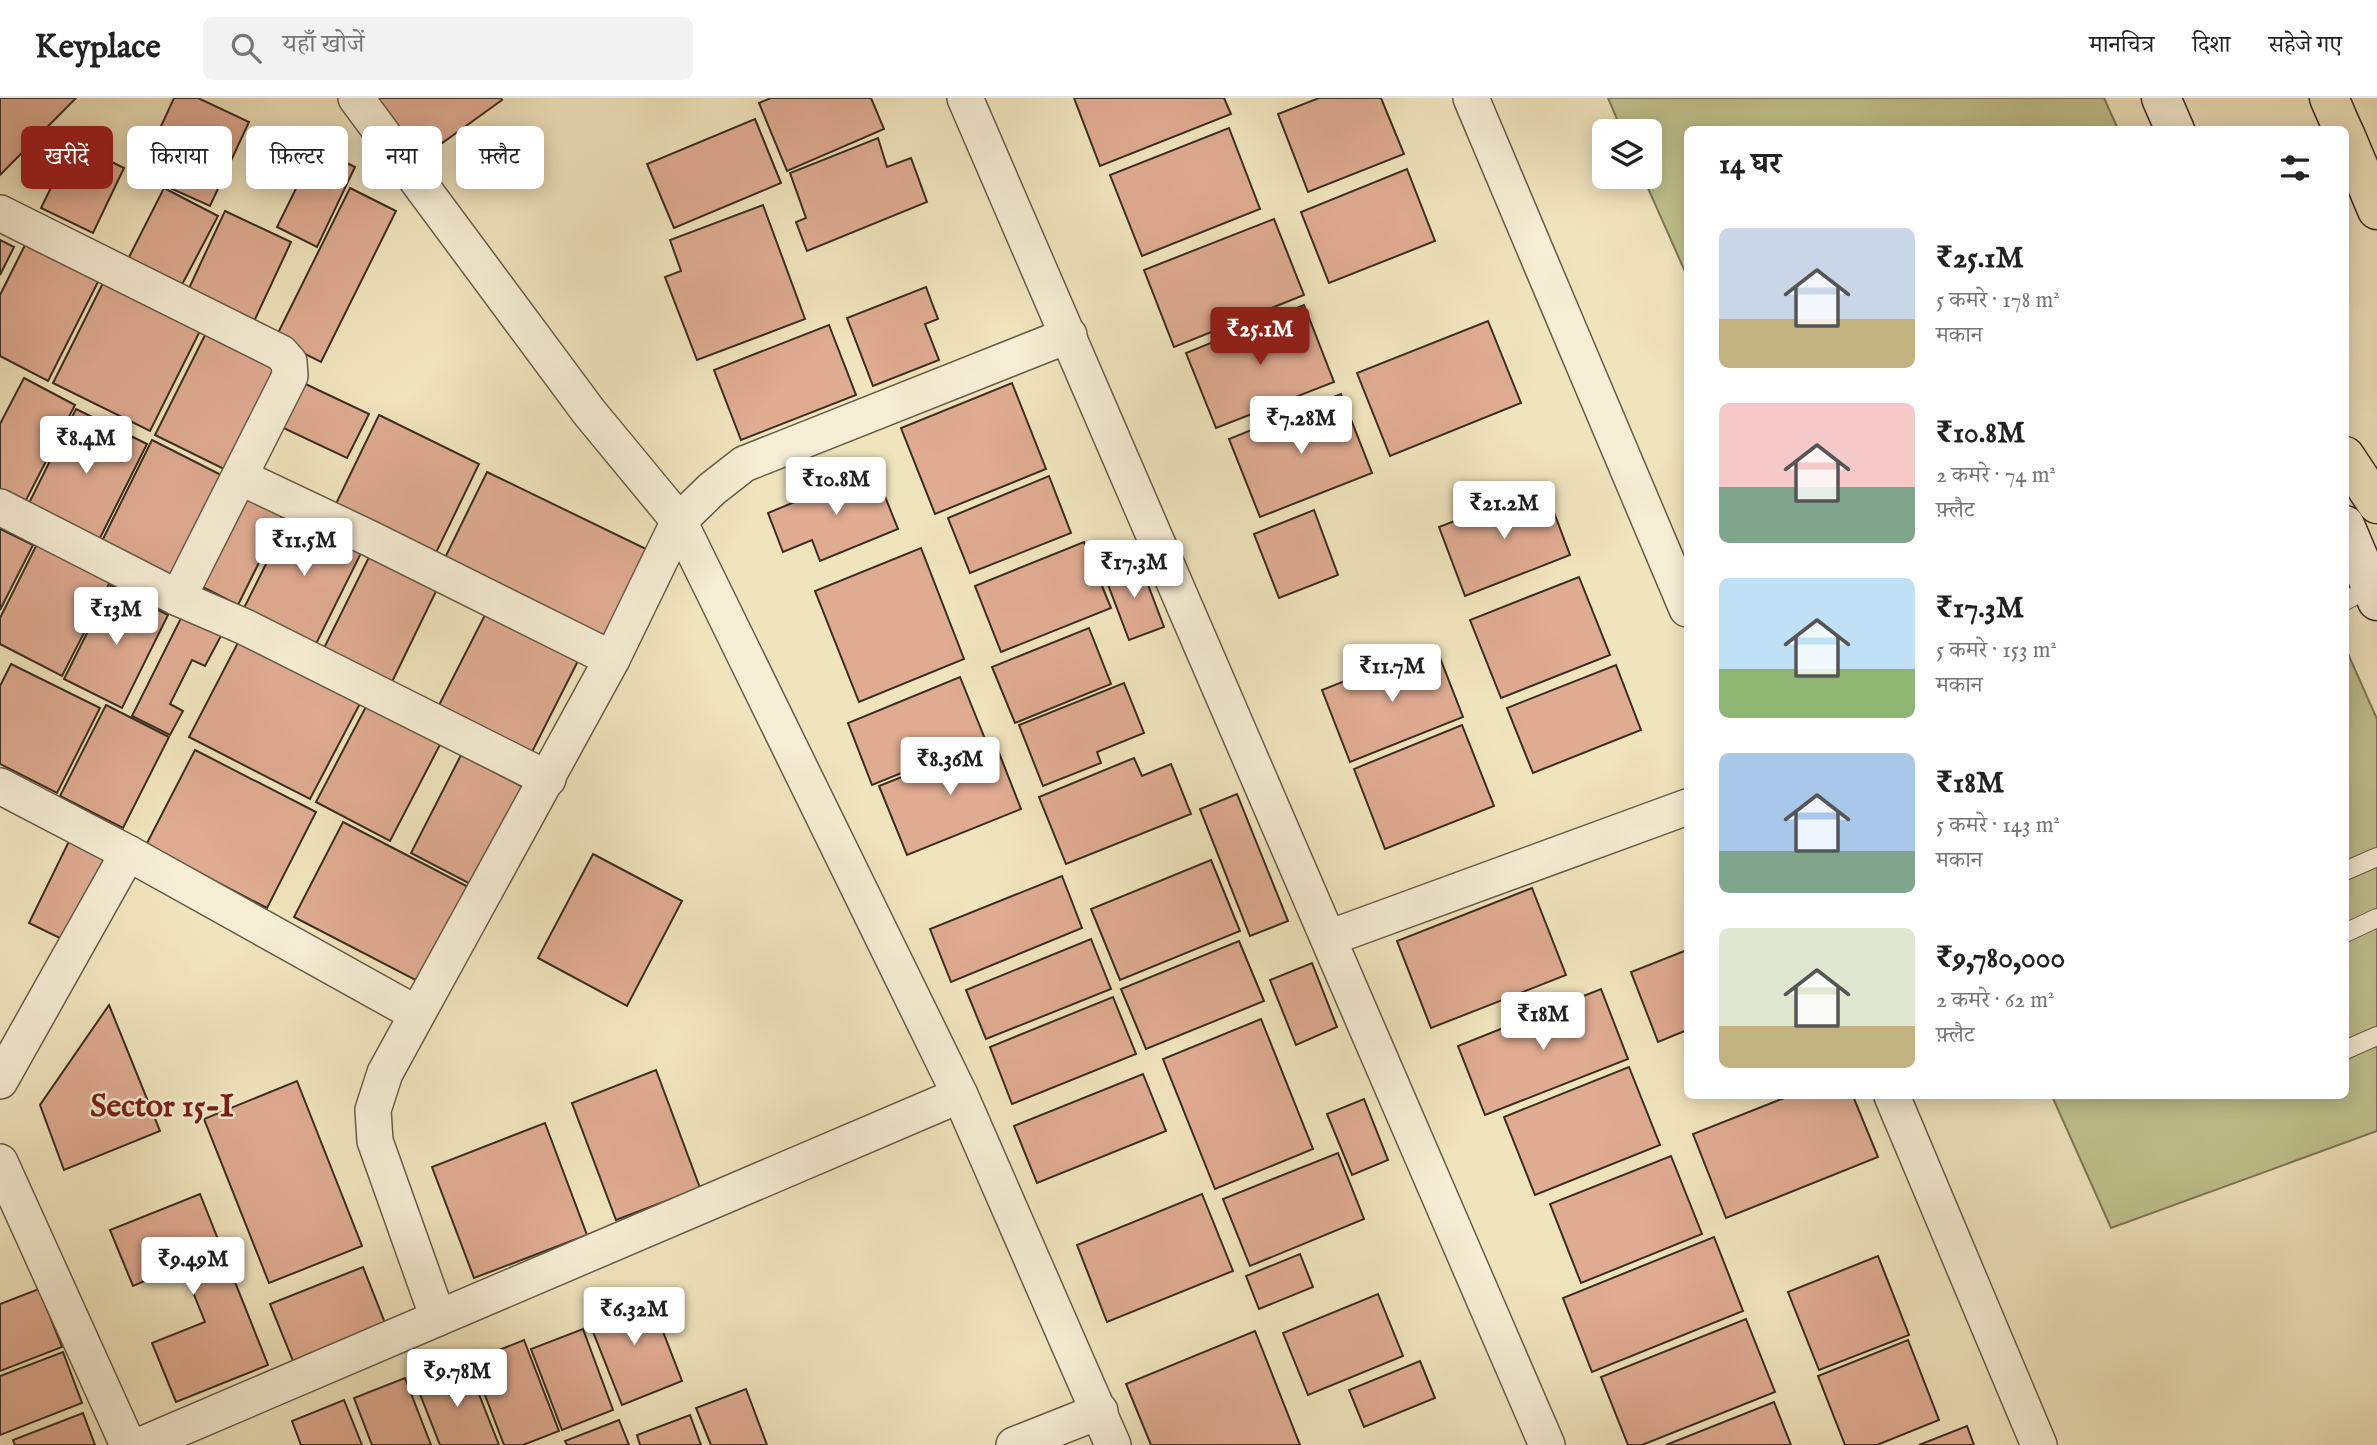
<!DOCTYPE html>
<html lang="hi">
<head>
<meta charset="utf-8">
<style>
  body { margin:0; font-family:"IM FELL English","Noto Serif Devanagari",serif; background:#f2f2f2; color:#222; height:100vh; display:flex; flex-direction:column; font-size:26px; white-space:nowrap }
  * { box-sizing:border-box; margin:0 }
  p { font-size:23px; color:#767676 }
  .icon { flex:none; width:38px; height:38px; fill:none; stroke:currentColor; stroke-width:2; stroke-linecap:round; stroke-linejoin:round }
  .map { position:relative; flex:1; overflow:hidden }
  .details { position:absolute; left:1684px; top:28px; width:665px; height:973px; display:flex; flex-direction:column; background:#fff; border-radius:10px; box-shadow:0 4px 18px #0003 }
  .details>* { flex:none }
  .banner { position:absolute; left:21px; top:28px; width:665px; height:63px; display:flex; gap:14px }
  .buttons { position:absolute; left:1592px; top:21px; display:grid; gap:14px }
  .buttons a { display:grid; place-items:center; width:70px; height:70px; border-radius:10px; background:#fff; box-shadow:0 4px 18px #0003; font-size:35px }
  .price { position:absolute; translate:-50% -60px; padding:0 16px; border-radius:7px; background:#fff; color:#222; font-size:23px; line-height:46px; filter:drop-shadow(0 2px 4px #0008) }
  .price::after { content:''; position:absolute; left:50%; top:42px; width:21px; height:16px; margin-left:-10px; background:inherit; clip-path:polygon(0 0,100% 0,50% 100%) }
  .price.selected { background:#8f2418; color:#fff }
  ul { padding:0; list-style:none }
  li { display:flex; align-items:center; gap:21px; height:175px; padding:0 35px }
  li span { display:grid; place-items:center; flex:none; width:196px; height:140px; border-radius:10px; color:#555 }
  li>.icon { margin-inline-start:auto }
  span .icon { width:84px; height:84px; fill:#fffc; stroke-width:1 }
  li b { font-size:30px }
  h2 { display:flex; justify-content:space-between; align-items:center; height:84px; padding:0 35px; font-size:30px }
  .tag { padding:0 24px; border-radius:10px; background:#fff; box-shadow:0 4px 18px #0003; font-size:24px; line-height:63px }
  .tag.selected { background:#8f2418; color:#fff }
  header { display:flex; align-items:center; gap:42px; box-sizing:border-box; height:98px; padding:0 35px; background:#fff; border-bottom:2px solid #e0e0e0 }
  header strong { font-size:33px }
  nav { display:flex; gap:38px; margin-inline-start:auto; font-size:24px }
  .search { width:490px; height:63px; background:#f2f2f2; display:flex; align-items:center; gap:18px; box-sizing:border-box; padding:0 24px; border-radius:10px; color:#767676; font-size:26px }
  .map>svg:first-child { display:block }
</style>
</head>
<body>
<header>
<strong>Keyplace</strong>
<div class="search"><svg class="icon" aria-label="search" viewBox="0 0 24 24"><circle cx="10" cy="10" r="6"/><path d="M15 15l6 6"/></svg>यहाँ खोजें</div>
<nav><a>मानचित्र</a><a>दिशा</a><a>सहेजे गए</a></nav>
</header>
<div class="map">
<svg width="2377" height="1347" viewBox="0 0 2377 1347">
  <rect width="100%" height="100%" fill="#f0e4bd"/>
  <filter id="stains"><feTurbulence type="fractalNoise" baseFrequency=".00286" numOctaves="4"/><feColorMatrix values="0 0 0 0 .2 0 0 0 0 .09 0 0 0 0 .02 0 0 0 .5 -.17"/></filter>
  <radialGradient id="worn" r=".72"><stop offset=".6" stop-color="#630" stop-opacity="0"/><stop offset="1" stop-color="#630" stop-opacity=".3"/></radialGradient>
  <g fill="#bfc28d" stroke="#7d7856" stroke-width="2">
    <polygon points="1608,0 2104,0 2118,31 1687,32 1687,178 1643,79 1650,79 1650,33 1622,33"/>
    <polygon points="2345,549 2377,621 2377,1033 2111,1130 2052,998 2345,998"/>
  </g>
  <g fill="#dfab91" stroke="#3b2e20" stroke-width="2">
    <polygon points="0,0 76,0 0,77"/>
    <polygon points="174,0 198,0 249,24 210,108 139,76"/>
    <polygon points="377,0 501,0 502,2 420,61"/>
    <polygon points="771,0 871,0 884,31 787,73 759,5"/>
    <polygon points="1074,0 1224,0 1231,16 1100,68"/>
    <polygon points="1319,0 1381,0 1404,56 1308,94 1278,16"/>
    <polygon points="755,21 781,85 674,130 647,66"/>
    <polygon points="1229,30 1260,111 1142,158 1110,77"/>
    <polygon points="878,40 887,69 911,60 927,104 807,153 796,124 806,120 790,75"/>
    <polygon points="73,45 124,70 93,135 41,110 63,65 91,78 94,71 67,58"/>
    <polygon points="316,50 355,69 317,149 277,129"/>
    <polygon points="1407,71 1435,143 1329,185 1301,114"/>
    <polygon points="164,90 218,118 176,198 123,171"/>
    <polygon points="350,90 396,113 321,264 275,241"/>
    <polygon points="763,107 805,221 697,262 665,179 681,173 670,142"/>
    <polygon points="225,113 291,144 250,232 184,201"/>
    <polygon points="1274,121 1304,197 1174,249 1144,172"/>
    <polygon points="0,142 14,149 0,177"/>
    <polygon points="26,145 99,182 48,283 0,258 0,197"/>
    <polygon points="105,181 202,229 150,333 53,285"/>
    <polygon points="926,189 938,221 925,226 939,262 873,288 847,220"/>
    <polygon points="1304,207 1334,284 1216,330 1186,255"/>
    <polygon points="1488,223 1521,305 1390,358 1357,275"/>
    <polygon points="829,227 856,297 741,342 714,272"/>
    <polygon points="208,231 285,270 232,375 155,337"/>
    <polygon points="24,280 75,307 22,410 0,398 0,326"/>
    <polygon points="297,282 369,316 347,360 275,326"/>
    <polygon points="1012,285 1046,371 935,416 901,330"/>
    <polygon points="1341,296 1372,375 1260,419 1229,341"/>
    <polygon points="76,311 147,346 97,446 26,411"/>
    <polygon points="379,317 479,366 432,463 332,414"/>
    <polygon points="152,342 227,380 175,483 101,445"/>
    <polygon points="874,371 898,431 820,463 812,442 783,454 768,415"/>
    <polygon points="487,374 646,451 600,547 440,470"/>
    <polygon points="1049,378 1071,435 970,475 948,420"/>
    <polygon points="241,388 286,410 238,507 193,484"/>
    <polygon points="1544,388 1570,457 1465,498 1439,429"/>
    <polygon points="294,410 366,445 314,550 242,514"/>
    <polygon points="1314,412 1338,477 1279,500 1254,436"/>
    <polygon points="0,431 33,447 0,512"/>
    <polygon points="1084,444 1111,510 1001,554 975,488"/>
    <polygon points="37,446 110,484 62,578 0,546 0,520"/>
    <polygon points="375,447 442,481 391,586 323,552"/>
    <polygon points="921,450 964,561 859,604 815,493"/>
    <polygon points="1139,463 1164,529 1129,542 1104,476"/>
    <polygon points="1579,479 1610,557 1501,600 1470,522"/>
    <polygon points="111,487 168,517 122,610 64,581"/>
    <polygon points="487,513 580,559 530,658 437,611"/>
    <polygon points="183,516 222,536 205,568 192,562 170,606 183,613 170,637 132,618"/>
    <polygon points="1089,530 1111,586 1015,625 992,569"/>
    <polygon points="243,535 364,598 310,701 189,639"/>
    <polygon points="1435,547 1463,619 1350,664 1322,592"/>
    <polygon points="11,566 100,610 57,695 0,666 0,588"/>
    <polygon points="1616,567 1641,632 1533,675 1507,610"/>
    <polygon points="960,579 985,641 872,687 848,625"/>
    <polygon points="1124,585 1144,635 1097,654 1101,665 1043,688 1019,627"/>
    <polygon points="370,601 444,639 390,743 316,704"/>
    <polygon points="106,607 169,639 123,730 60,698"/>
    <polygon points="1462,627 1494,708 1385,751 1354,671"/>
    <polygon points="994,642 1021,711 907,757 879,688"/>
    <polygon points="195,652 316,714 267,810 146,747"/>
    <polygon points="461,657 529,692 478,790 411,755"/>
    <polygon points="1134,660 1142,678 1171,666 1191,716 1066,766 1039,699"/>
    <polygon points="1237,696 1288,823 1250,838 1200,711"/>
    <polygon points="343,724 476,793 427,888 294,819"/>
    <polygon points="73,735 117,756 72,846 29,825"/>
    <polygon points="593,756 682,803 627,908 538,860"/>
    <polygon points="1211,762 1240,833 1120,882 1091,811"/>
    <polygon points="1062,778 1082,830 951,884 930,831"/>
    <polygon points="1532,790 1566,877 1431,930 1397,843"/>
    <polygon points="1091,841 1111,891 986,941 966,892"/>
    <polygon points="1239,843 1264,903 1146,951 1121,891"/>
    <polygon points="1687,852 1687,932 1658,944 1631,874"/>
    <polygon points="1312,865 1337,929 1296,947 1270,882"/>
    <polygon points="1601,891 1628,961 1485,1017 1458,948"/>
    <polygon points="1113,899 1136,956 1012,1006 990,949"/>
    <polygon points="109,907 160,1033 64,1072 40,1007"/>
    <polygon points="1261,921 1313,1051 1215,1091 1163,961"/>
    <polygon points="1629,969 1660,1047 1535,1097 1504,1019"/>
    <polygon points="656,972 700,1090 616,1122 572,1005"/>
    <polygon points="1143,976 1166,1033 1037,1085 1014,1028"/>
    <polygon points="297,983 362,1148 269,1185 204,1021"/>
    <polygon points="1789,998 1853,998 1878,1059 1726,1120 1693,1036"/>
    <polygon points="1364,1001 1388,1062 1352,1077 1327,1016"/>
    <polygon points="545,1025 587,1137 474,1180 432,1069"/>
    <polygon points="1338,1055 1364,1121 1250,1168 1223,1101"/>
    <polygon points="1671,1058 1702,1136 1581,1185 1550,1106"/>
    <polygon points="200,1096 268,1267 176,1304 152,1245 205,1224 182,1167 133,1188 110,1132"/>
    <polygon points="1202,1096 1233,1173 1107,1224 1077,1147"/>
    <polygon points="1714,1139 1743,1213 1592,1274 1563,1200"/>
    <polygon points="1300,1156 1313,1189 1259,1211 1246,1178"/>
    <polygon points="1878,1158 1909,1237 1819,1272 1788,1194"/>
    <polygon points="363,1169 385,1225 293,1263 270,1206"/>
    <polygon points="39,1191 62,1249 0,1273 0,1206"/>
    <polygon points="647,1192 682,1283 622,1307 586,1216"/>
    <polygon points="1378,1196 1403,1258 1308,1297 1283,1235"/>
    <polygon points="1746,1221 1775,1294 1642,1347 1628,1347 1601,1279"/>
    <polygon points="583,1231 613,1312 562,1332 531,1251"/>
    <polygon points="1255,1233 1300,1347 1151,1347 1126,1286"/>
    <polygon points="524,1242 559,1333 523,1347 504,1347 472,1263"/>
    <polygon points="1908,1242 1939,1322 1877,1347 1845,1347 1818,1278"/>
    <polygon points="63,1254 82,1305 0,1337 0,1278"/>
    <polygon points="1420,1263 1435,1300 1364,1329 1349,1292"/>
    <polygon points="467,1266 499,1347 440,1347 416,1286"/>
    <polygon points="405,1280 431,1347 372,1347 354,1300"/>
    <polygon points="746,1291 767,1347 711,1347 696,1310"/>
    <polygon points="344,1302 362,1347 301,1347 292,1323"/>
    <polygon points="1774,1304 1791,1347 1666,1347"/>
    <polygon points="83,1315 95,1347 15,1347 13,1342"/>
    <polygon points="690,1317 701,1347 640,1347 637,1337"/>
    <polygon points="619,1322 629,1347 567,1347 565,1343"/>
    <polygon points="1967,1328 1974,1347 1919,1347"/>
  </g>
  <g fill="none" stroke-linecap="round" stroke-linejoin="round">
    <defs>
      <g id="lane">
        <polyline points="2345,503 2371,489"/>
        <polyline points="2345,773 2377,759"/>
        <polyline points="2345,835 2377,820"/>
        <polyline points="2345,952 2377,938"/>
      </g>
      <g id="street">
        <polyline points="356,0 589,314 679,423 960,997 1113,1347"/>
        <polyline points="965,0 1547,1347"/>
        <polyline points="1471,0 1687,511"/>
        <polyline points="0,115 281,255 289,264 290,278 178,500"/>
        <polyline points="240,379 371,441 612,561"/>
        <polyline points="0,409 178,500 245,529 548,681"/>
        <polyline points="0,688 128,755 417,916"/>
        <polyline points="1329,840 1687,709"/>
        <polyline points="0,983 128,755"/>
        <polyline points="1892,998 2039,1347"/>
        <polyline points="0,1064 128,1347"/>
        <polyline points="438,1220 375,1043 373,1012 385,975 612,561 679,423 712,391 744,366 1069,237"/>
        <polyline points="141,1347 960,997"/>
        <polyline points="1014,1347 1100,1313"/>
      </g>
      <g id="secondary">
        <polyline points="2161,0 2175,32"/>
        <polyline points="2345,427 2377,503"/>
      </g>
      <g id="highway">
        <polyline points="2329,0 2343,32"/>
        <polyline points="2345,36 2377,112"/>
        <polyline points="2345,358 2377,406"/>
      </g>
    </defs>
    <use href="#lane" stroke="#685c47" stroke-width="20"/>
    <use href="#street" stroke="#685c47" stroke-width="38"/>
    <use href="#secondary" stroke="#3b2e20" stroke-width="41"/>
    <use href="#highway" stroke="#3b2e20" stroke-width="41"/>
    <use href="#lane" stroke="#f5edd4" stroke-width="18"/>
    <use href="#street" stroke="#f5edd4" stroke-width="35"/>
    <use href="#secondary" stroke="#f5edd4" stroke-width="38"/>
    <use href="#highway" stroke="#f0e4bd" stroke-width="38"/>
  </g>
  <g text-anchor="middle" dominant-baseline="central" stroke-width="5" stroke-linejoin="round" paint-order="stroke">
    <g font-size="32" font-weight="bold" fill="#7a1f14" stroke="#f5edd4">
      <text x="162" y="1009">Sector 15-I</text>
    </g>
  </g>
  <rect width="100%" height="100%" filter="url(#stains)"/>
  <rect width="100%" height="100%" fill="url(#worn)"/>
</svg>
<div class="buttons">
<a><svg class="icon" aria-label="layers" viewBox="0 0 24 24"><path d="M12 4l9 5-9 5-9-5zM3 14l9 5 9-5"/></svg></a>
</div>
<b class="price selected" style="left:1260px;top:269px">₹25.1M</b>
<b class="price" style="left:1301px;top:358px">₹7.28M</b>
<b class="price" style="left:86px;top:378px">₹8.4M</b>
<b class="price" style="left:836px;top:419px">₹10.8M</b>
<b class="price" style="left:1504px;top:443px">₹21.2M</b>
<b class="price" style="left:304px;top:480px">₹11.5M</b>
<b class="price" style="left:1134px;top:502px">₹17.3M</b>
<b class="price" style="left:116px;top:549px">₹13M</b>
<b class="price" style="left:1392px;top:606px">₹11.7M</b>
<b class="price" style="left:950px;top:699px">₹8.36M</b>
<b class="price" style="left:1543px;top:954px">₹18M</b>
<b class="price" style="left:193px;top:1199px">₹9.49M</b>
<b class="price" style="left:634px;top:1249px">₹6.32M</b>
<b class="price" style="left:457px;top:1311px">₹9.78M</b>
<div class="banner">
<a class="tag selected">खरीदें</a>
<a class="tag">किराया</a>
<a class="tag">फ़िल्टर</a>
<a class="tag">नया</a>
<a class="tag">फ़्लैट</a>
</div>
<section class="details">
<h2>14 घर<svg class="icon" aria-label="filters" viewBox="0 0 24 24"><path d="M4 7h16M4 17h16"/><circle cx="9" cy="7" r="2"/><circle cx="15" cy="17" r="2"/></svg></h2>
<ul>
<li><span style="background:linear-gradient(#c9d6e8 65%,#c2b280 0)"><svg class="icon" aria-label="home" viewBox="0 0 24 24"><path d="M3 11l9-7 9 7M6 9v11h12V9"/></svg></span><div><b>₹25.1M</b><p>5 कमरे · 178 m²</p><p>मकान</p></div></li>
<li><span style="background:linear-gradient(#f6c9c9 60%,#7fa58c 0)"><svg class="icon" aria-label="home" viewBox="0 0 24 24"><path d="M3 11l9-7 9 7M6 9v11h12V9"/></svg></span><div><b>₹10.8M</b><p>2 कमरे · 74 m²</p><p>फ़्लैट</p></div></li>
<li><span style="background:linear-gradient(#bfe0f5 65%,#8fb573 0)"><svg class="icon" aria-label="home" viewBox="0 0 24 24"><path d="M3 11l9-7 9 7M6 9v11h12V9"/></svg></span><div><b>₹17.3M</b><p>5 कमरे · 153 m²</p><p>मकान</p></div></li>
<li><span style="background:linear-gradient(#a9c7e8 70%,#7fa58c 0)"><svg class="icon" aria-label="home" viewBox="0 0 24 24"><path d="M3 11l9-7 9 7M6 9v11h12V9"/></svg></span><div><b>₹18M</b><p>5 कमरे · 143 m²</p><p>मकान</p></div></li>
<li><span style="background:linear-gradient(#dfe7d0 70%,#c2b280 0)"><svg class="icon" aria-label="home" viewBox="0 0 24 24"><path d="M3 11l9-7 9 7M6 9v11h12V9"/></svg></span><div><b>₹9,780,000</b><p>2 कमरे · 62 m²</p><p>फ़्लैट</p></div></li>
</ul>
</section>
</div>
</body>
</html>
